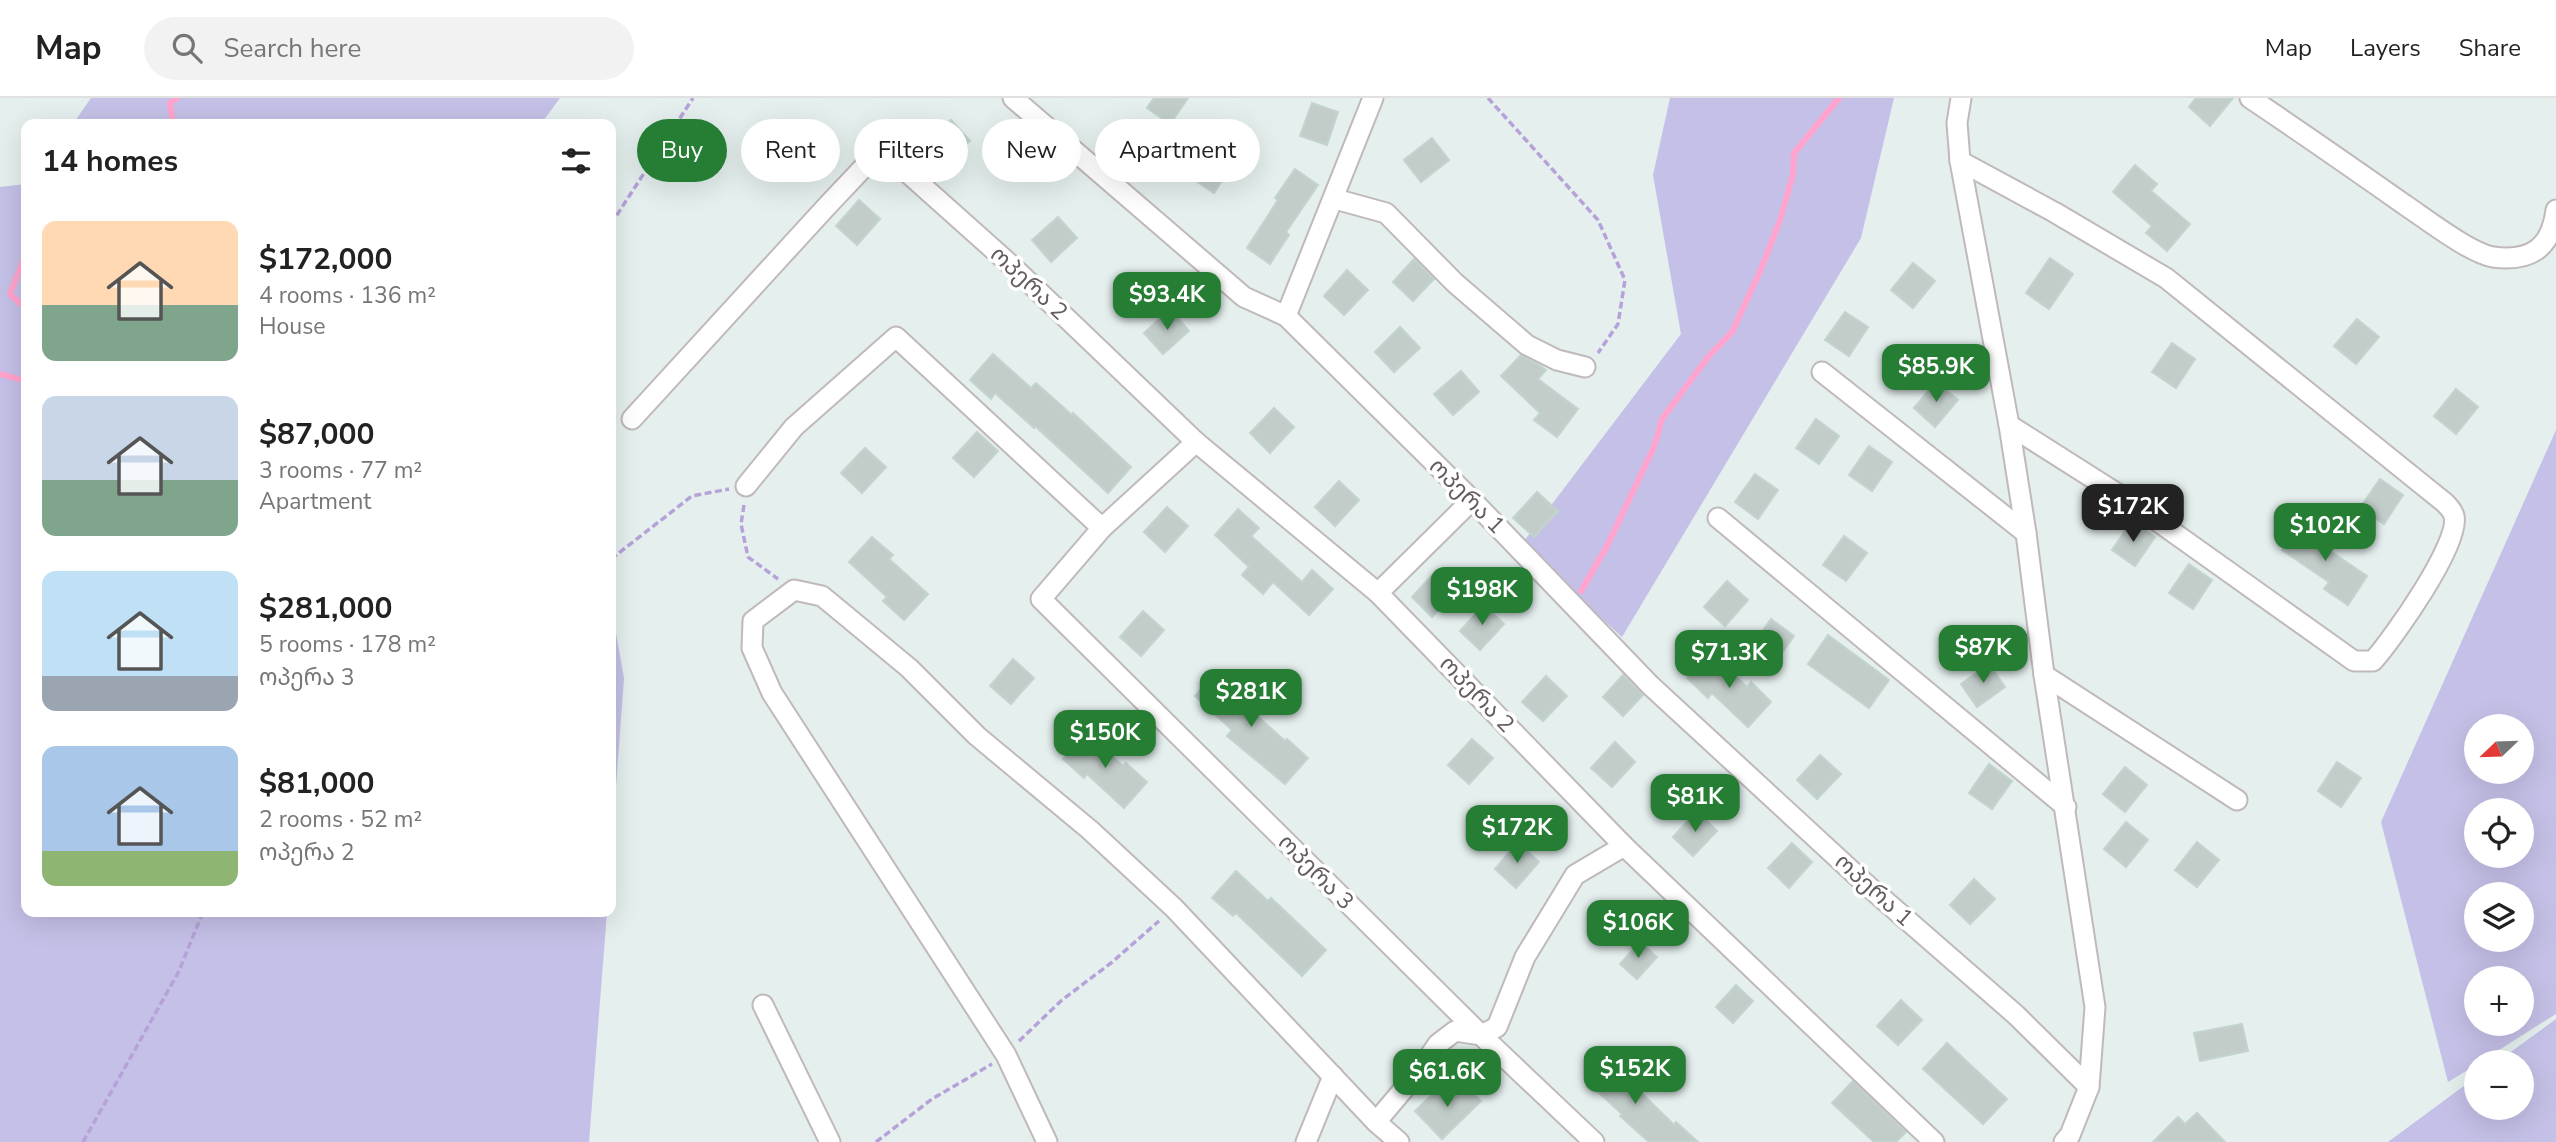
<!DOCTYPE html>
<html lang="en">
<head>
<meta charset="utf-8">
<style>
  body { margin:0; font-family:"Nunito Sans","Noto Sans Georgian",sans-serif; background:#f2f2f2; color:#222; height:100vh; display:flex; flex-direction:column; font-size:26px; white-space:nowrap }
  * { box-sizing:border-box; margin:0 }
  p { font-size:23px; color:#767676 }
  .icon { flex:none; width:38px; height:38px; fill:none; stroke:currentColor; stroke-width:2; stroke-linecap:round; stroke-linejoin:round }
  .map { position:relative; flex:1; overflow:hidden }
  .sheet { position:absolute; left:21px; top:21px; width:595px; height:798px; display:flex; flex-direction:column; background:#fff; border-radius:14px; box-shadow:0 7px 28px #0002 }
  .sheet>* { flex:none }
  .banner { position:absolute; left:637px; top:21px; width:665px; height:63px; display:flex; gap:14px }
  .needle { width:46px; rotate:247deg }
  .controls { position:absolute; left:2464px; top:616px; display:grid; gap:14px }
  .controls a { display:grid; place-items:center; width:70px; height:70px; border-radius:50%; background:#fff; box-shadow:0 7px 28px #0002; font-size:35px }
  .price { position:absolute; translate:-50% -60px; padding:0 16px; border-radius:14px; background:#267e35; color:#fff; font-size:23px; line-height:46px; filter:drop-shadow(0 2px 4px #0008) }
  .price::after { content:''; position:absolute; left:50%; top:42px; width:21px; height:16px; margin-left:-10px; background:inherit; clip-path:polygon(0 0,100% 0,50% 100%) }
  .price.selected { background:#222; color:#fff }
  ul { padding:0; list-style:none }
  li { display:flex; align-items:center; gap:21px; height:175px; padding:0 21px }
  li span { display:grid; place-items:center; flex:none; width:196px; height:140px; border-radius:14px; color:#555 }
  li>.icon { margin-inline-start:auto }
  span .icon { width:84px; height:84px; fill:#fffc; stroke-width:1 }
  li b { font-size:30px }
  h2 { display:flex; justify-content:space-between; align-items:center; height:84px; padding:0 21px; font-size:30px }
  .chip { padding:0 24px; border-radius:32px; background:#fff; box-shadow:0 7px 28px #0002; font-size:24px; line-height:63px }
  .chip.selected { background:#267e35; color:#fff }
  header { display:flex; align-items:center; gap:42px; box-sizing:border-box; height:98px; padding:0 35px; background:#fff; border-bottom:2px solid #e0e0e0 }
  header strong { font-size:33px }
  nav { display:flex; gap:38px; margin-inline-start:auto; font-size:24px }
  .search { width:490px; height:63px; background:#f2f2f2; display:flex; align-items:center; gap:18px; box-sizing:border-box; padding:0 24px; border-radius:38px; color:#767676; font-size:26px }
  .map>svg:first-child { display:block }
</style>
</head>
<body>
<header>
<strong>Map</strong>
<div class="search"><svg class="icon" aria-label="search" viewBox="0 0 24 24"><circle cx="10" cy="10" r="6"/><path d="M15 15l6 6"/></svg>Search here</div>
<nav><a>Map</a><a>Layers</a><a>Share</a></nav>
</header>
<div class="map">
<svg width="2556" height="1044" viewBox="0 0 2556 1044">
  <rect width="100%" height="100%" fill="#e4efee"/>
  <g fill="#c4c0e7" fill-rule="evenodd">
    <polygon points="91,0 560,0 541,26 73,26"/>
    <polygon points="1670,0 1894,0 1861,140 1622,539 1521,447 1681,236 1653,77"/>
    <polygon points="26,86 26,814 607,814 589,1044 0,1044 0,89"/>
    <path d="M2556 332V916L2480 964H2476V967L2448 984 2381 724ZM2522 628V674H2476V628ZM2522 712V758H2476V712ZM2522 796V842H2476V796ZM2522 880V926H2476V880Z"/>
    <polygon points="611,507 624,580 611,757"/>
    <polygon points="2556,921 2556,1044 2388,1044 2476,979 2476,1010 2522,1010 2522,964 2497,964"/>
  </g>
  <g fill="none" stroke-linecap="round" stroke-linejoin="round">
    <g stroke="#ffa4ce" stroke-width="6">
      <polyline points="173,26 170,5 177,0"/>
      <polyline points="26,155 10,196 26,211"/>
      <polyline points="0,276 26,283"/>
      <polyline points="1581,493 1607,448 1654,349 1662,321 1708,259 1732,234 1761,171 1780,122 1793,77 1794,55 1839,0"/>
    </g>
  </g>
  <g fill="#c2cdca" stroke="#c2d4d0" stroke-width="2">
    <polygon points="1154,0 1188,0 1170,26 1147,10"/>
    <polygon points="2196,0 2233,0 2210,28 2189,9"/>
    <polygon points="1312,5 1338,14 1327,47 1300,38"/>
    <polygon points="951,22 970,43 944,66 925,45"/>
    <polygon points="1021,27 1040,48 1014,71 995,50"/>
    <polygon points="1432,40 1449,62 1421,84 1404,62"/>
    <polygon points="1210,50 1233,66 1214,95 1190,79"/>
    <polygon points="2135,67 2157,86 2151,93 2190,126 2167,153 2146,135 2152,128 2113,94"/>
    <polygon points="1295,71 1318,87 1286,134 1289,137 1270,166 1247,150 1278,102 1275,100"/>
    <polygon points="859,102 880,121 857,147 836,128"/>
    <polygon points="1058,119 1077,140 1051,164 1032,142"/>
    <polygon points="2050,160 2073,176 2049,211 2026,195"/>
    <polygon points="1414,161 1434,181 1413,203 1393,184"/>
    <polygon points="1913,165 1935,183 1913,210 1891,192"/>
    <polygon points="1347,172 1368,192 1344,217 1324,198"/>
    <polygon points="1170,211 1189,233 1163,256 1144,235"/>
    <polygon points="1845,214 1868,229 1849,258 1825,242"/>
    <polygon points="2357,221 2379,239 2356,266 2334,248"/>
    <polygon points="1400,229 1420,250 1394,274 1375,254"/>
    <polygon points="2172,245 2195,261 2176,290 2152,274"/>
    <polygon points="993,256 1031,290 1036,285 1072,317 1073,315 1131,369 1108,395 1035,328 1034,330 995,295 991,301 970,282"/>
    <polygon points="1521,257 1541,268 1546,272 1538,281 1578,311 1557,339 1534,322 1540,315 1501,278"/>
    <polygon points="1461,273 1479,294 1453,317 1434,296"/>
    <polygon points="1936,284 1958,302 1935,329 1914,310"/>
    <polygon points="2456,291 2478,309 2456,336 2434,318"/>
    <polygon points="1274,310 1294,329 1270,355 1250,335"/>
    <polygon points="1816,321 1839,338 1819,366 1796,350"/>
    <polygon points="977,334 998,353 974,379 953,360"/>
    <polygon points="1869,348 1892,364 1872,393 1849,377"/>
    <polygon points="865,350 886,369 862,395 841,375"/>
    <polygon points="1755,376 1778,392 1758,421 1735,404"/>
    <polygon points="2380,381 2403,397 2384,426 2360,410"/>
    <polygon points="1339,383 1359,402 1335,428 1315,409"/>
    <polygon points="1537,394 1558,413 1534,439 1513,420"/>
    <polygon points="1167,409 1188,428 1165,454 1144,434"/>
    <polygon points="1238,411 1259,430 1251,438 1302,484 1312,472 1333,491 1309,517 1273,484 1263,496 1242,477 1249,469 1215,437"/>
    <polygon points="2132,423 2155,439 2135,468 2112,452"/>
    <polygon points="2302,423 2325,439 2320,446 2367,478 2348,507 2324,491 2329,484 2282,452"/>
    <polygon points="1844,438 1867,455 1846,483 1823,467"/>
    <polygon points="872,439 893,457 889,461 928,496 904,522 883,503 887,499 849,464"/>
    <polygon points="2189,466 2212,482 2193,511 2169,495"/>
    <polygon points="1436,473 1456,493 1432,519 1412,499"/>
    <polygon points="1727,483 1748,502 1725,528 1704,509"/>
    <polygon points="1484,507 1504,526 1480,552 1460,533"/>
    <polygon points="1143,513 1164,532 1141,558 1120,539"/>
    <polygon points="1771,521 1794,538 1774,566 1751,550"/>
    <polygon points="1828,537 1889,582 1869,610 1808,566"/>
    <polygon points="1711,555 1747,589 1751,584 1771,604 1748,629 1712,595 1708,600 1687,580"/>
    <polygon points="1013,561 1034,580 1011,606 990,588"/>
    <polygon points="1989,566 2005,589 1977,609 1961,586"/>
    <polygon points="1218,572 1239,591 1234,597 1285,643 1287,641 1308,660 1285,686 1227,638 1232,632 1195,598"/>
    <polygon points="1623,577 1643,597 1623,618 1603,599"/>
    <polygon points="1546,578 1567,598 1543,623 1522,604"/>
    <polygon points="1086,635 1123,668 1126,665 1147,684 1124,710 1087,676 1084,680 1063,661"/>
    <polygon points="1472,641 1493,660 1469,686 1448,667"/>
    <polygon points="1615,644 1635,664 1612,689 1591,670"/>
    <polygon points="1820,657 1841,676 1817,701 1797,682"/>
    <polygon points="2337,664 2361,680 2341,709 2318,693"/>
    <polygon points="1989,666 2012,683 1992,711 1969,695"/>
    <polygon points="2125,669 2147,687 2125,714 2103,696"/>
    <polygon points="1697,713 1717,733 1693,758 1673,739"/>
    <polygon points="2126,724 2148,742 2126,769 2104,751"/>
    <polygon points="1518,744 1539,764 1516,790 1495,771"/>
    <polygon points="2197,744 2219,762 2197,789 2175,772"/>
    <polygon points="1792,745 1812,764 1789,790 1768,770"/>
    <polygon points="1236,773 1268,803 1271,800 1326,852 1302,878 1236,815 1233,818 1212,800"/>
    <polygon points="1974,781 1995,801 1970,826 1950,807"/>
    <polygon points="1640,844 1657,859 1637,881 1620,866"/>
    <polygon points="1736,887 1753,903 1733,925 1716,909"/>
    <polygon points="1901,902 1922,922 1898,947 1877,928"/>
    <polygon points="2242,926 2248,953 2200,963 2194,935"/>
    <polygon points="1947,945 2007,1001 1983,1026 1923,971"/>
    <polygon points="1606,960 1674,1027 1676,1024 1698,1044 1649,1044 1620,1018 1622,1016 1585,982"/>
    <polygon points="1853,983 1906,1034 1896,1044 1874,1044 1832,1005"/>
    <polygon points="1462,985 1481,1003 1442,1041 1415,1013 1438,991 1447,1000"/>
    <polygon points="2197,1015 2225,1044 2153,1044 2178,1019 2185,1026"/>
  </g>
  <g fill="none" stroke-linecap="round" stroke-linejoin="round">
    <defs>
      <g id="minor">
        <polyline points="1013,0 1244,199 1286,218 1472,402 1650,587 1868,788 2016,917 2089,989"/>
        <polyline points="1961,0 1957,25 1960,63 2009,327 2026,435 2044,577 2095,909 2089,989 2070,1037 2064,1044"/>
        <path d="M2250 0C2302 35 2354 71 2405 107 2426 121 2470 155 2493 159 2531 164 2551 150 2556 112"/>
        <path d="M1960 63 2054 114 2166 180 2445 405C2448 408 2453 414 2454 418 2461 445 2392 542 2373 563H2354L2132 405 2009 327"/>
        <polyline points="1335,101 1386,115 1455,185 1527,247 1557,262 1585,269"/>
        <polyline points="1286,218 1373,0"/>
        <polyline points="1822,274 2026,435"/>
        <polyline points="632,321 828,107 881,51 1012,168 1196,344 1378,495 1624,748 1934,1044"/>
        <polyline points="1196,344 1102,430 1041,501 1481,937 1594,1044"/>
        <polyline points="746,388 794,329 896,239 1102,430"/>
        <polyline points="1718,420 2066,709"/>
        <polyline points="1378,495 1472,402"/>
        <polyline points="2044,577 2237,702"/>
        <polyline points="763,907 830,1044"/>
        <polyline points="1376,1024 1419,973 1438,946 1455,933 1481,937 1497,929 1525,859 1575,777 1624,748"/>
        <polyline points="1047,1044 1006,957 772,595 752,550 753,523 794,492 822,498 909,570 977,638 1090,732 1174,810 1376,1024 1399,1044"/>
        <polyline points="1306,1044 1333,978"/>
      </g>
    </defs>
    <use href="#minor" stroke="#c0b9bb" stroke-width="23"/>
    <g stroke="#b6a2d9" stroke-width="3.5" stroke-dasharray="7 3.5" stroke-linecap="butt">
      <polyline points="1488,0 1598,122 1625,182 1618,226 1598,255"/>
      <polyline points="611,126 693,0"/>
      <polyline points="744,407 741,426 748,459 778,481"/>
      <polyline points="611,461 692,398 729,391"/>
      <polyline points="1019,943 1062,902 1111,865 1159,823"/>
      <polyline points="83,1044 178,875 203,814"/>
      <polyline points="876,1044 932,1001 992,966"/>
    </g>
    <use href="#minor" stroke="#fff" stroke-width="19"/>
  </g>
  <g text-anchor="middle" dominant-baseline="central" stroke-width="7" stroke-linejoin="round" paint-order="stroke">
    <g font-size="23" fill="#655c5f" stroke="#fff">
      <text transform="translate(1029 185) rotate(43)">ოპერა 2</text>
      <text transform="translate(1467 398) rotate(45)">ოპერა 1</text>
      <text transform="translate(1477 596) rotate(46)">ოპერა 2</text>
      <text transform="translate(1316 774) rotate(45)">ოპერა 3</text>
      <text transform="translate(1874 792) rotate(42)">ოპერა 1</text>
    </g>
  </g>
</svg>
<div class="controls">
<a><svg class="needle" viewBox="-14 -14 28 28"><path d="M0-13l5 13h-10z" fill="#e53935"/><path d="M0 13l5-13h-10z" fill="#767676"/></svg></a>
<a><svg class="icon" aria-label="locate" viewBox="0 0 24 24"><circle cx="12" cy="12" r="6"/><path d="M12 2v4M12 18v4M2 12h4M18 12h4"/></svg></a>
<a><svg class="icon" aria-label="layers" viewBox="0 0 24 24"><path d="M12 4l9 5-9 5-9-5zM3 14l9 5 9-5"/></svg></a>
<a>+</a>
<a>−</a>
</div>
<b class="price" style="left:1167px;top:234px">$93.4K</b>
<b class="price" style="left:1936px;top:306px">$85.9K</b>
<b class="price selected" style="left:2133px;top:446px">$172K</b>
<b class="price" style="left:2325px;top:465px">$102K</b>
<b class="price" style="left:1482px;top:529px">$198K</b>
<b class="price" style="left:1983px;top:587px">$87K</b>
<b class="price" style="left:1729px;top:592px">$71.3K</b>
<b class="price" style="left:1251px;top:631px">$281K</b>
<b class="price" style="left:1105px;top:672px">$150K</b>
<b class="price" style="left:1695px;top:736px">$81K</b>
<b class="price" style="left:1517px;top:767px">$172K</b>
<b class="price" style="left:1638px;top:862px">$106K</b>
<b class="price" style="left:1635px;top:1008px">$152K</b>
<b class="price" style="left:1447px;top:1011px">$61.6K</b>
<div class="banner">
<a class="chip selected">Buy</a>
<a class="chip">Rent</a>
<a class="chip">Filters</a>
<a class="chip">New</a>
<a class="chip">Apartment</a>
</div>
<section class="sheet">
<h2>14 homes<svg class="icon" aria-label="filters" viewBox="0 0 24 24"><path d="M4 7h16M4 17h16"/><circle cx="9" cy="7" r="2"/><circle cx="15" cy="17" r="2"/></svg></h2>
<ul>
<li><span style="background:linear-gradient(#ffd9b3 60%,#7fa58c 0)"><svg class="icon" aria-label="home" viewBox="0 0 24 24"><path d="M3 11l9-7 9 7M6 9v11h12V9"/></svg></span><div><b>$172,000</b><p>4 rooms · 136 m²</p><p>House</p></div></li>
<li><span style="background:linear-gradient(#c9d6e8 60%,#7fa58c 0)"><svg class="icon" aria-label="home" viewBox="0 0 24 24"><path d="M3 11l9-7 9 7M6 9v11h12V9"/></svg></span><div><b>$87,000</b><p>3 rooms · 77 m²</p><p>Apartment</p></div></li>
<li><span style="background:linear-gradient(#bfe0f5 75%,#9aa5b1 0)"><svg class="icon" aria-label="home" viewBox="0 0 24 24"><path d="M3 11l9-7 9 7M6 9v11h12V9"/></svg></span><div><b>$281,000</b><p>5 rooms · 178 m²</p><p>ოპერა 3</p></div></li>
<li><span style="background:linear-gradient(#a9c7e8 75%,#8fb573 0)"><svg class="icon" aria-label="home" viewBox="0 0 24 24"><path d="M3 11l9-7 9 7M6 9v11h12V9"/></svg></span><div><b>$81,000</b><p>2 rooms · 52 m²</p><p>ოპერა 2</p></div></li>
</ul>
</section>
</div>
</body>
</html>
